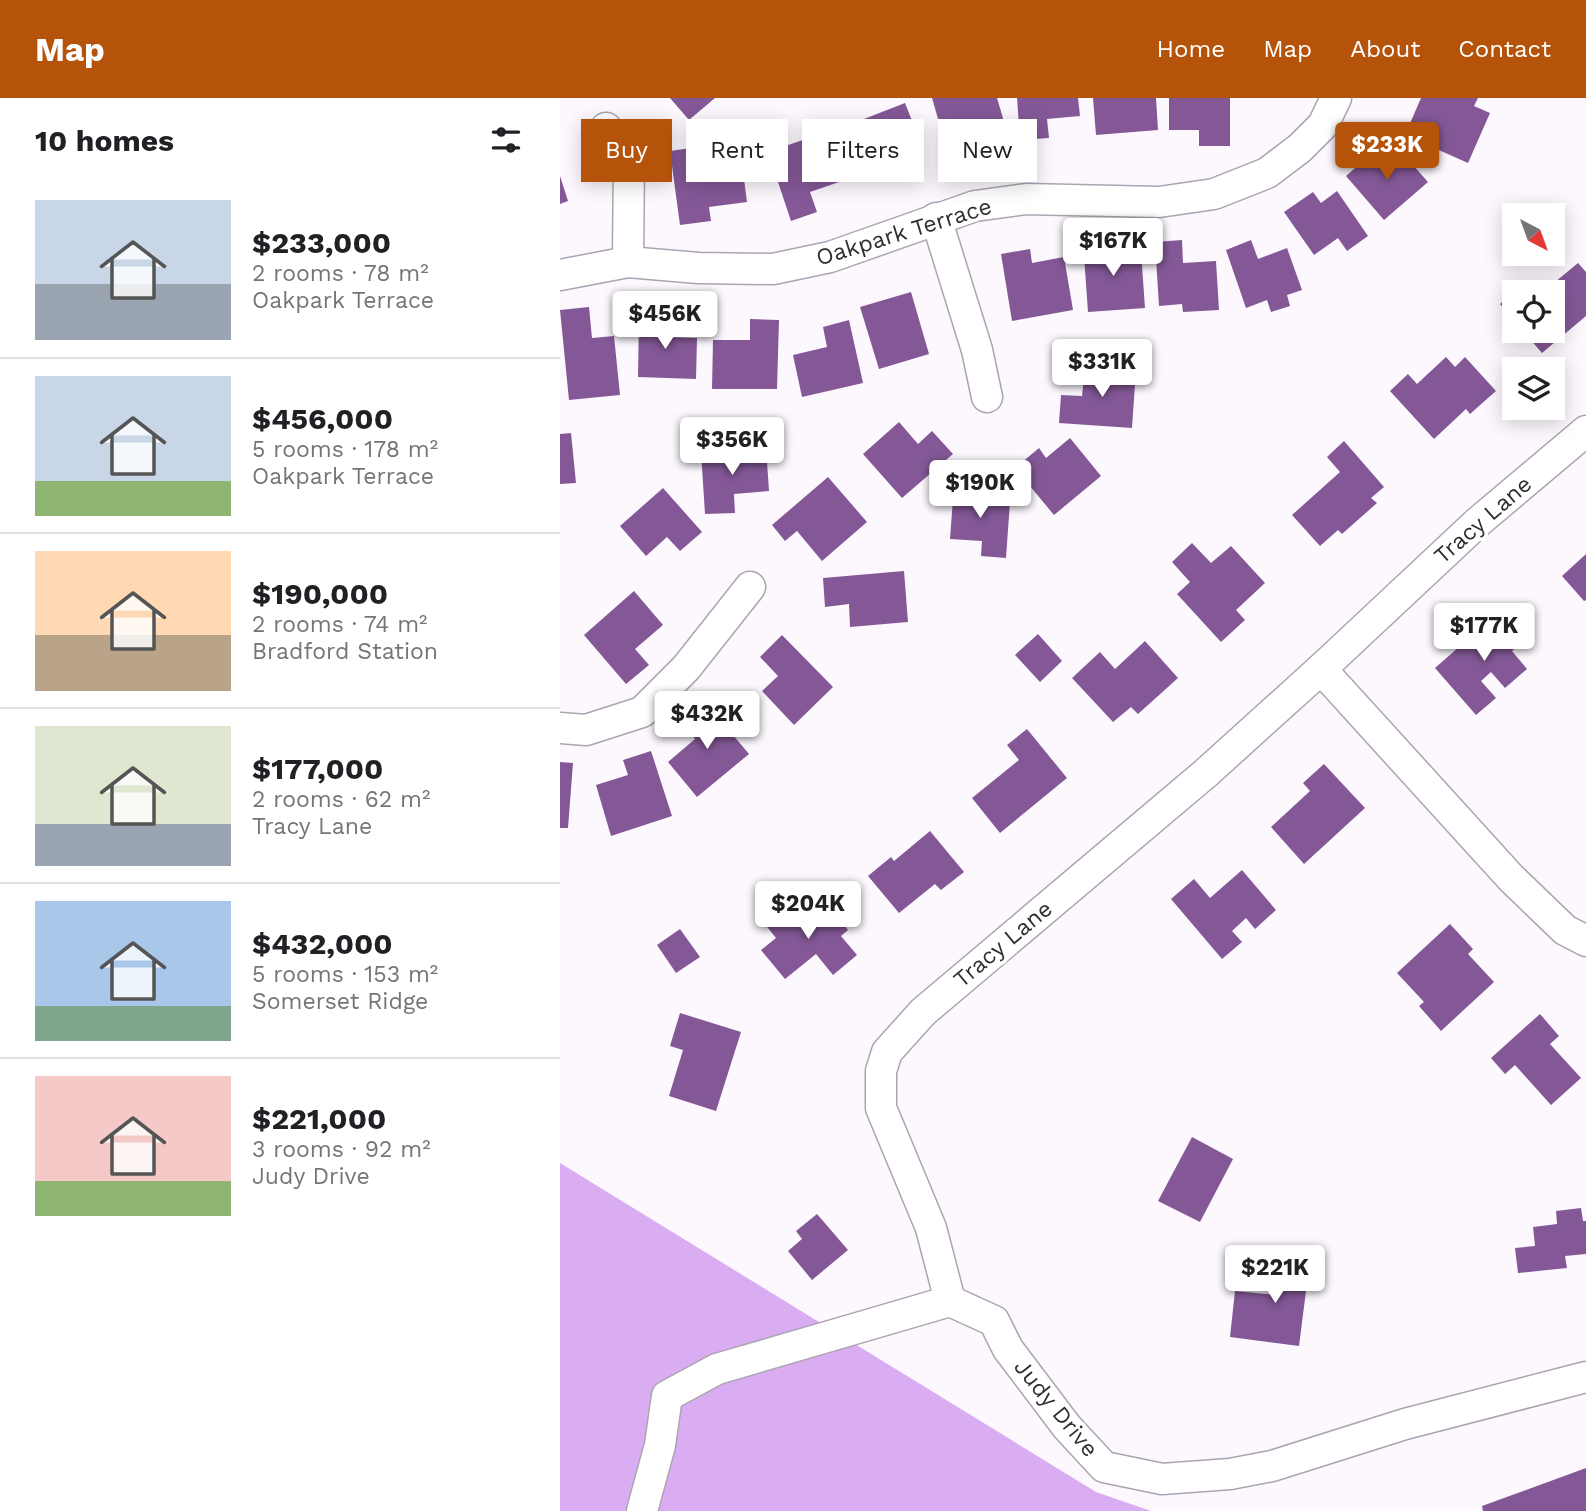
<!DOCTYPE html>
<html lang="en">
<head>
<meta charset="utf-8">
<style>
  body { margin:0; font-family:"Work Sans",sans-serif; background:#f2f2f2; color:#202124; height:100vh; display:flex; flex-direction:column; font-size:26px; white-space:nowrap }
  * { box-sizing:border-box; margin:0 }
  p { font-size:23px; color:#757577 }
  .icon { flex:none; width:38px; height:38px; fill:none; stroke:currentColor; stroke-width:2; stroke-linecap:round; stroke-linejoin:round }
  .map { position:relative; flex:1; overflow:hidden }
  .side { display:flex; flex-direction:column; background:#fff; width:560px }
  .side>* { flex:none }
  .banner { position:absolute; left:21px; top:21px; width:665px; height:63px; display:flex; gap:14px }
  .needle { width:46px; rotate:139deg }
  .buttons { position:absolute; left:942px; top:105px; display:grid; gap:14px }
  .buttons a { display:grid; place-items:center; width:63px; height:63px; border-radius:0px; background:#fff; box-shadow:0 4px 18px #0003; font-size:35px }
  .price { position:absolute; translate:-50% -60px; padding:0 16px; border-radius:7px; background:#fff; color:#222; font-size:23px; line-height:46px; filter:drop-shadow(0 2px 4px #0008) }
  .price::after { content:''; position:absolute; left:50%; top:42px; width:21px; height:16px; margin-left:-10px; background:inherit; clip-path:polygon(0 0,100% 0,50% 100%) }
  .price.selected { background:#b45309; color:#fff }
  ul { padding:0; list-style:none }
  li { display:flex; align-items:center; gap:21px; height:175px; padding:0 35px }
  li+li { border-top:2px solid #e0e0e0 }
  li span { display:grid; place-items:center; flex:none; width:196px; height:140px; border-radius:0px; color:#555 }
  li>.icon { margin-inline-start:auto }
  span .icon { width:84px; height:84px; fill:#fffc; stroke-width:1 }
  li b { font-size:30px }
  h2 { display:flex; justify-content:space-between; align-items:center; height:84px; padding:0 35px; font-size:30px }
  .tag { padding:0 24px; border-radius:0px; background:#fff; box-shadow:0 4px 18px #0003; font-size:24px; line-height:63px }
  .tag.selected { background:#b45309; color:#fff }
  header { display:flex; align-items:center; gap:42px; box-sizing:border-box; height:98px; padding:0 35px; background:#b45309; color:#fff }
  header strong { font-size:33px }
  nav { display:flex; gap:38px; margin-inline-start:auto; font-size:24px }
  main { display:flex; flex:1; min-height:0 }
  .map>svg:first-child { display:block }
</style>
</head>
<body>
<header>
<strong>Map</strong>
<nav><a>Home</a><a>Map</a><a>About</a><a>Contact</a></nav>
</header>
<main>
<section class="side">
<h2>10 homes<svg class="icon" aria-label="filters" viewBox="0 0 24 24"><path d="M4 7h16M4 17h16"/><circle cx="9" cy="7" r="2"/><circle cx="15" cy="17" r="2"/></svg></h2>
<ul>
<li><span style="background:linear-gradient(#c9d6e8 60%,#9aa5b1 0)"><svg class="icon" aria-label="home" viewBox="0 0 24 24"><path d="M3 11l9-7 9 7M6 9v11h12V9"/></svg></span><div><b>$233,000</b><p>2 rooms · 78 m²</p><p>Oakpark Terrace</p></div></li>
<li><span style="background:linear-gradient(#c9d6e8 75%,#8fb573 0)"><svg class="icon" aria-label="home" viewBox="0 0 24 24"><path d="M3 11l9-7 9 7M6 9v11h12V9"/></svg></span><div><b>$456,000</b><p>5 rooms · 178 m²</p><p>Oakpark Terrace</p></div></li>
<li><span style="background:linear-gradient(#ffd9b3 60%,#b9a48a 0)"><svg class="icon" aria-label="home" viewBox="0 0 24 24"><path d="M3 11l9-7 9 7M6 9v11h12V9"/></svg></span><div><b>$190,000</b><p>2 rooms · 74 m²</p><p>Bradford Station</p></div></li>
<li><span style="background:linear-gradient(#dfe7d0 70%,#9aa5b1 0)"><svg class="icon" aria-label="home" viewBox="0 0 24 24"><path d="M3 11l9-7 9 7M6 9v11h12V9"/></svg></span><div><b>$177,000</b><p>2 rooms · 62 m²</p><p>Tracy Lane</p></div></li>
<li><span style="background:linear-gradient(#a9c7e8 75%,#7fa58c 0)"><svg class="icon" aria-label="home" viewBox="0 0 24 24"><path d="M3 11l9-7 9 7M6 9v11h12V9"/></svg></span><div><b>$432,000</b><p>5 rooms · 153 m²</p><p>Somerset Ridge</p></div></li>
<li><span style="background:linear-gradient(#f6c9c9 75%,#8fb573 0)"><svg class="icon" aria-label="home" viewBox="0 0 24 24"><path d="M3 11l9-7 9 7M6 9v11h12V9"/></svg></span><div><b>$221,000</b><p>3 rooms · 92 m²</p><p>Judy Drive</p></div></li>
</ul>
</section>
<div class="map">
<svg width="1026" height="1413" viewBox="0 0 1026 1413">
  <rect width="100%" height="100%" fill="#fcf8fe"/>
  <polygon fill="#daadf3" points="0,1065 536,1394 591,1413 0,1413"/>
  <g fill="#845897">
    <polygon points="110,0 155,0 129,22"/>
    <polygon points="372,0 437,0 445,27 408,37 410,45 387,52"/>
    <polygon points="457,0 518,0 520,18 487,21 489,40 460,42"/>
    <polygon points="533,0 596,0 598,32 536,37"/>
    <polygon points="609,0 670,0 670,48 639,48 639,32 609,32"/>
    <polygon points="861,0 918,0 914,8 930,15 908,65 845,37"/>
    <polygon points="345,5 360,43 327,56 333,71 307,81 286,28"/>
    <polygon points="269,33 285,82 250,94 257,114 231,123 208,54"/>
    <polygon points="179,43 187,104 149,109 151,123 120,127 110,53"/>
    <polygon points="837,49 868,84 824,122 786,78 811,56 819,65"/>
    <polygon points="0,78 8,103 0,106"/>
    <polygon points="777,93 808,138 787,153 778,140 754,157 724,114 753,94 761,105"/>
    <polygon points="554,141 555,155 581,153 585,210 528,214 523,144"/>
    <polygon points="622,142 623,165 656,163 659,212 623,214 622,206 599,208 595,144"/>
    <polygon points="691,142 698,161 727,150 742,192 727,197 730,208 711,214 707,202 686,210 666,152"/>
    <polygon points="470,151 472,165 504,159 513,212 452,223 441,156"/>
    <polygon points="1018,165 1026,174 1026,218 982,255 963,233 992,233 992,194 983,194"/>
    <polygon points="958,190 962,194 954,194 954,222 940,206"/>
    <polygon points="351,194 369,256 319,271 300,209"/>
    <polygon points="29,209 32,240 54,238 60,297 9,302 0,212"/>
    <polygon points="79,217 107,217 107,239 137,240 136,281 78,279"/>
    <polygon points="190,221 219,222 217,291 152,291 153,242 190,242"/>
    <polygon points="289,222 303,285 242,299 233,257 267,249 263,229"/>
    <polygon points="886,259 895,269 905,259 936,293 910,316 906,311 874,341 830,293 848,276 857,286"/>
    <polygon points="525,269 576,272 572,330 499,325 501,297 522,298"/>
    <polygon points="339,324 358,346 372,333 393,356 342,400 303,356"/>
    <polygon points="11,335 16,385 0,386 0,336"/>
    <polygon points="510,340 541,378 494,417 455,370 479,350 486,360"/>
    <polygon points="784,343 824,389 811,400 817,405 782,436 778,432 760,448 732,417 780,374 767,359"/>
    <polygon points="206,349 209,393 174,396 175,415 145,416 141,354"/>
    <polygon points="268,379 307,424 262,463 237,433 225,443 212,427"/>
    <polygon points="394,387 427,389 426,403 450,404 446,460 421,458 422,443 390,441"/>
    <polygon points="103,390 142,434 120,453 107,439 86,458 60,428"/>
    <polygon points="632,445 651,465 671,448 705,485 676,512 685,522 661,544 617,496 630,484 612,464"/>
    <polygon points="1026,456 1026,502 1024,503 1002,478"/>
    <polygon points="344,473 348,524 290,529 289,506 265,509 263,480"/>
    <polygon points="74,493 103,527 75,551 89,567 66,586 24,537"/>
    <polygon points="939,514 965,542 952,553 967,571 945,590 931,574 921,583 936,600 916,617 875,570"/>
    <polygon points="478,536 502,563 480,584 455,557"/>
    <polygon points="222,537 273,589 234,627 202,593 218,578 200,559"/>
    <polygon points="585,543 618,580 578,616 571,609 553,624 512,580 540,554 555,571"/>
    <polygon points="145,604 189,656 137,699 108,664 135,641 121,624"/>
    <polygon points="467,631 507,680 440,735 412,700 459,662 447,647"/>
    <polygon points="91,653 112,718 51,738 36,687 68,677 63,662"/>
    <polygon points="0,664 13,665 8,730 0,730"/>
    <polygon points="764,666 805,710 744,766 711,729 750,693 743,685"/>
    <polygon points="370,733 404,774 381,792 375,786 339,815 308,778 331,759 334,763"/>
    <polygon points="682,772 716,812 695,831 686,820 672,833 682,844 662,861 611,801 634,781 650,800"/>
    <polygon points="265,803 288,832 281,838 297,857 273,877 256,856 225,881 201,852 216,840 204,825 224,808 238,825"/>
    <polygon points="890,826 913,851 908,856 934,884 881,933 859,908 864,904 837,875"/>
    <polygon points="120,831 140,859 116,875 97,847"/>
    <polygon points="120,915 181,934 156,1013 109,998 123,952 110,948"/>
    <polygon points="980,916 999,938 990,946 1021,980 991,1007 955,967 945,976 931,960"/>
    <polygon points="632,1039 673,1061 640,1124 598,1103"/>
    <polygon points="1021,1110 1023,1123 1026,1123 1026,1156 1005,1158 1007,1170 958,1175 955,1150 975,1148 973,1129 997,1126 996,1113"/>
    <polygon points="257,1116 288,1152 252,1182 228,1153 242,1141 236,1133"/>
    <polygon points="722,1150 751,1154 739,1248 670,1239 675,1193 717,1197"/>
    <polygon points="1026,1370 1026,1413 923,1413 922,1408"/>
  </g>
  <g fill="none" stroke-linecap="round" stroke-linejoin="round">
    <defs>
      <g id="minor">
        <polyline points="46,30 69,57 68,164"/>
        <polyline points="376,120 417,252 427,299"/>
        <polyline points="0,177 68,164 138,170 213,171 270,159 415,108 466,101 599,104 654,96 707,75 740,50 763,27 776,0"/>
        <polyline points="1026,333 918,424 761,571 951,780 1005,832 1026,843"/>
        <polyline points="0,630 26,632 82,614 126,570 190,489"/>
        <polyline points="390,1203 371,1130 321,1010 321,973 327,954 363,914 646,675 761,571"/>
        <polyline points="82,1413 100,1347 107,1298 157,1271 390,1203 434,1223 448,1251 507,1329 544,1369 602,1381 670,1376 712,1368 845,1326 1026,1279"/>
      </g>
    </defs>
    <use href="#minor" stroke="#aca4b1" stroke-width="33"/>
    <use href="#minor" stroke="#fff" stroke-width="30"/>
  </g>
  <g text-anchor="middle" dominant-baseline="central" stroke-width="7" stroke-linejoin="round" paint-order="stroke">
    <g font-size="23" fill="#302c31" stroke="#fff">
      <text transform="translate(344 134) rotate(-17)">Oakpark Terrace</text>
      <text transform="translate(923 422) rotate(-41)">Tracy Lane</text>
      <text transform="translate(443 846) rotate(-40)">Tracy Lane</text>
      <text transform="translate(496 1310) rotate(51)">Judy Drive</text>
    </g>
  </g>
</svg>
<div class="buttons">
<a><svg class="needle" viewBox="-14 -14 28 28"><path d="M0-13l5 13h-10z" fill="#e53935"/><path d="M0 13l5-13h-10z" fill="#757577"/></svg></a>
<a><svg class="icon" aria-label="locate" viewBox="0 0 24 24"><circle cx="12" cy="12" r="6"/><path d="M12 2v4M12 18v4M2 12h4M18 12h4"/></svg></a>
<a><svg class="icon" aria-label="layers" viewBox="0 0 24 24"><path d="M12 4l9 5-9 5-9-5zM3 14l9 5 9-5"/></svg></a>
</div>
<b class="price selected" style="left:827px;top:84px">$233K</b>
<b class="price" style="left:553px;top:180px">$167K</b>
<b class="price" style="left:105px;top:253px">$456K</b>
<b class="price" style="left:542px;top:301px">$331K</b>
<b class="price" style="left:172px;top:379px">$356K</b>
<b class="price" style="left:420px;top:422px">$190K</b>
<b class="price" style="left:924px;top:565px">$177K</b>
<b class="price" style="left:147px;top:653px">$432K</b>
<b class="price" style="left:248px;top:843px">$204K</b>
<b class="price" style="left:715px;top:1207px">$221K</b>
<div class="banner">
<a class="tag selected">Buy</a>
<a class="tag">Rent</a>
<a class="tag">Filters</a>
<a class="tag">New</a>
</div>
</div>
</main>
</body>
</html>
